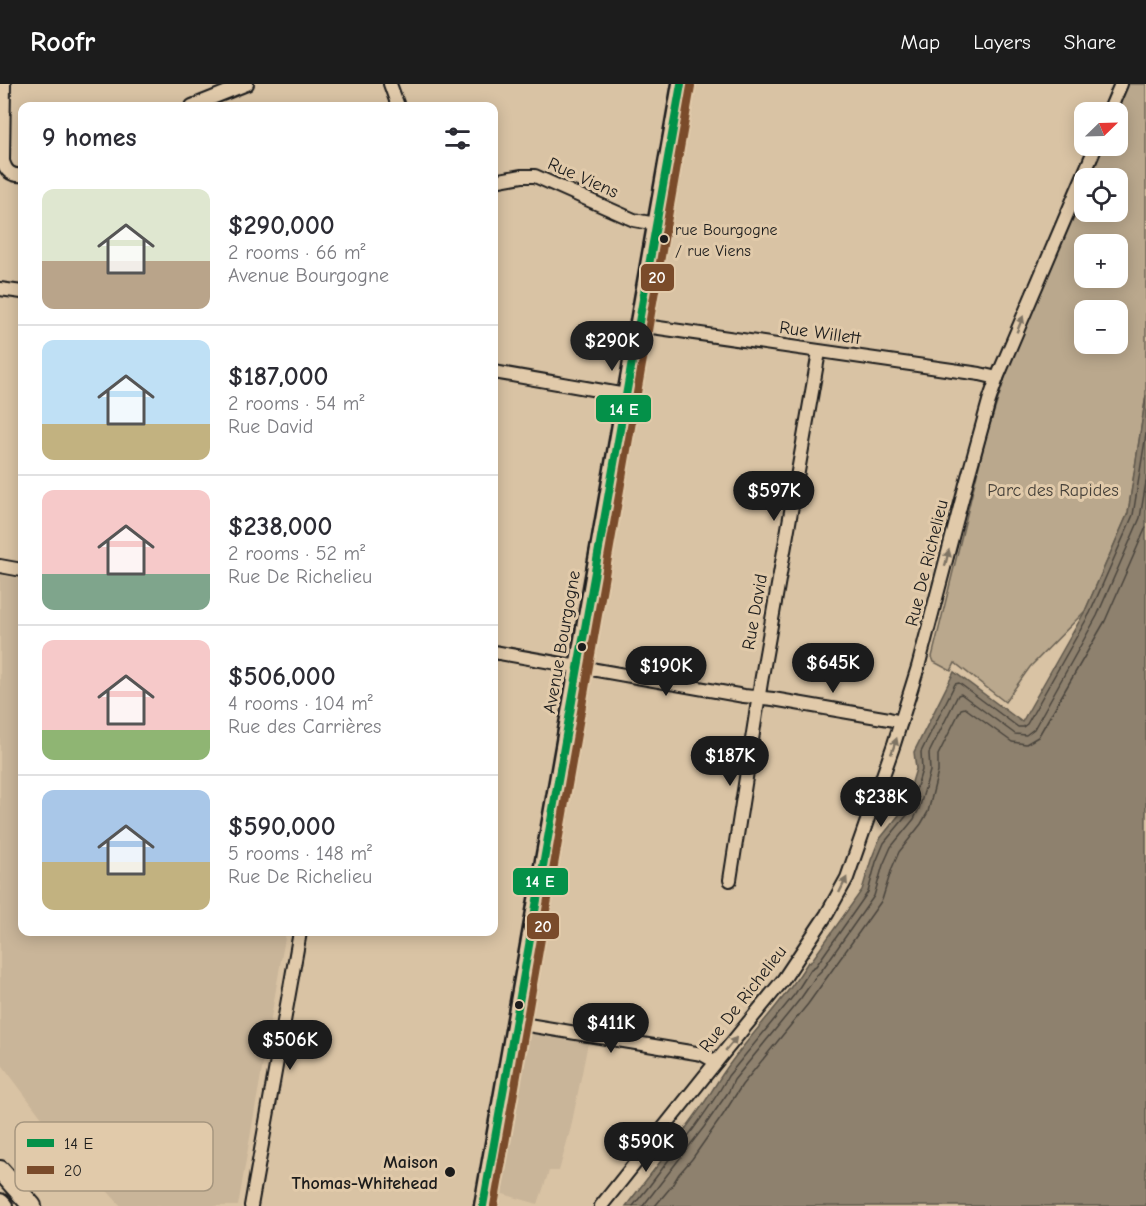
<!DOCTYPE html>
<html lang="en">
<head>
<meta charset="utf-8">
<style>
  body { margin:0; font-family:"Comic Neue",sans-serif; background:#f7f7f7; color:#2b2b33; height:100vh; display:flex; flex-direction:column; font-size:22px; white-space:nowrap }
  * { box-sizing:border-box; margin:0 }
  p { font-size:20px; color:#7c7c81 }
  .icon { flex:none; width:33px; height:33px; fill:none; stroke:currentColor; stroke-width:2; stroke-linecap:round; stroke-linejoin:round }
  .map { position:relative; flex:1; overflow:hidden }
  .panel { position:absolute; left:18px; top:18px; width:480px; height:834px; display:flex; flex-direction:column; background:#fff; border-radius:12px; box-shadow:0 3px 15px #0003 }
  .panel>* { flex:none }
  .needle { width:39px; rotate:67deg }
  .fabs { position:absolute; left:1074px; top:18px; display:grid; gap:12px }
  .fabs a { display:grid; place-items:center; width:54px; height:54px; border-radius:12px; background:#fff; box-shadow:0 3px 15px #0003; font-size:30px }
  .price { position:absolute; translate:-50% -51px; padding:0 14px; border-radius:21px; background:#1c1c1c; color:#fff; font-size:20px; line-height:39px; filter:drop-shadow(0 2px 3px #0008) }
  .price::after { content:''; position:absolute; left:50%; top:36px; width:18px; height:14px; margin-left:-9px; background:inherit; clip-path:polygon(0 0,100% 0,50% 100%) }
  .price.on { background:#222; color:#fff }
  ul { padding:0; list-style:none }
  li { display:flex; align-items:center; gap:18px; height:150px; padding:0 24px }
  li+li { border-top:2px solid #e1e1e2 }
  li span { display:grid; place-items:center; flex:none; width:168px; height:120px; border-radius:12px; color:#555 }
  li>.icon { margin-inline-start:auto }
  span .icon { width:72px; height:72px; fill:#fffc; stroke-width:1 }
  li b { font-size:26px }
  h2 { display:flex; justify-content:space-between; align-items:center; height:72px; padding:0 24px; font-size:26px }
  header { display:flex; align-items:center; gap:36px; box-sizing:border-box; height:84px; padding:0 30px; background:#1c1c1c; color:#fff }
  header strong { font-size:28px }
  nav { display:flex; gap:33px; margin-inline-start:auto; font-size:21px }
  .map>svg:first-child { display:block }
</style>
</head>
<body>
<header>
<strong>Roofr</strong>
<nav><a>Map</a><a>Layers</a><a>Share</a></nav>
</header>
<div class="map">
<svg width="1146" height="1122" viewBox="0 0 1146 1122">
  <rect width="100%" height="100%" fill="#d9c3a4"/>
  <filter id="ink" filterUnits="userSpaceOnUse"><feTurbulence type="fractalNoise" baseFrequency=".0167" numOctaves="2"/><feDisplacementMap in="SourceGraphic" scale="12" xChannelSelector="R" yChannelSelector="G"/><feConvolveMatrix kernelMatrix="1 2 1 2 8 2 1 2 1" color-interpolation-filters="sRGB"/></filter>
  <g filter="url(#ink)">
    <g fill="#c9b599">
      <polygon points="0,491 22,495 22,848 286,848 238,1122 121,1122 48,1042 0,978"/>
      <polygon points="531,948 588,959 571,1043 559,1087 549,1087 538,1120 496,1108 523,955 526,951"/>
    </g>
    <path fill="#baa88d" stroke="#6b6254" stroke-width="1.5" fill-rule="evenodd" d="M1128 0H1146V311L1128 429 1085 527 1030 583 1005 618 955 579 951 587 934 578 932 573 986 353 1009 281 1084 103V128H1118V94H1088L1101 62H1118V28H1116ZM1084 160H1118V194H1084ZM1084 226H1118V260H1084Z"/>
    <path fill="#8e816e" stroke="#60594d" stroke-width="1.5" d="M1146 311V1122H626C652 1088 679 1055 704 1019 711 1009 717 998 724 988 750 950 784 918 808 878L810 879 862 806 871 776 879 756 903 726 907 719 909 708 916 685 914 668 954 588 1022 638 1085 527 1128 429Z"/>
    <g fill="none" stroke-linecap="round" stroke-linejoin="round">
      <g stroke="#4a443d" stroke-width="1.5">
        <path d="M633 1122C645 1108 655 1095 665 1081 669 1074 676 1069 680 1063 697 1040 715 1017 728 992L795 910 811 885 816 882 868 808 876 778 884 759 908 730 913 722 915 709 922 686 921 668 955 600 959 599 1018 643H1023L1027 640 1090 529 1133 431 1146 350"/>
        <polyline points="643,1122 704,1043 729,1007 734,996 801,914 817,891 822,886 874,812 883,781 891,763 914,735 919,725 930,687 929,669 958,611 961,610 1015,650 1026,651 1034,645 1097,532 1140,434 1146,398"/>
        <polyline points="655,1122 671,1103 679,1090 692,1075 723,1031 742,1001 808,920 882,816 892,784 899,768 921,740 928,728 938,688 938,671 961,625 965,624 1012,658 1026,660 1038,653 1105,537 1146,443"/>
      </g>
      <defs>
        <g id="street">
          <path d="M4 0 3 77C6 88 12 92 22 91"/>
          <polyline points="390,0 398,22"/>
          <polyline points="192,22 247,0"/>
          <polyline points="1109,28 1121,0"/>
          <polyline points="494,97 522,92 535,92 634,136 656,140"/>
          <polyline points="0,205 22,208"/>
          <polyline points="638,241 980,290 997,294"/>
          <polyline points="494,288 626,311"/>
          <polyline points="0,482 22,486"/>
          <polyline points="494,568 744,612 773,615 889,635 901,638"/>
          <polyline points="730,796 761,598 819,268"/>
          <polyline points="516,939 702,970 716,978"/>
          <polyline points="251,1122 300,848"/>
          <polyline points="601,1122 708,988 783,896 827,830 847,794 894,660 918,583 966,400 989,317 997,294 1096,62"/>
        </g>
        <polyline id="secondary" points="483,1122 681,0"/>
        <g id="primary">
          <polyline points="0,1086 32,1122"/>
          <polyline points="0,1119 3,1122"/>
        </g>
      </defs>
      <use href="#street" stroke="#1c1c1c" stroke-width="16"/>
      <use href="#secondary" stroke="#1c1c1c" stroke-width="21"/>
      <use href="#primary" stroke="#1c1c1c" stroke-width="22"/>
      <use href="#street" stroke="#e1caaa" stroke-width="12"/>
      <use href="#secondary" stroke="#e1caaa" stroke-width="16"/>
      <use href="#primary" stroke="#e1caaa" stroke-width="18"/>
      <defs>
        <polyline id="bus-1" points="483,1122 681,0"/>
        <polyline id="bus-2" points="494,1122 691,2"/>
      </defs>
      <use href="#bus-1" stroke="#e1caaa" stroke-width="12"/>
      <use href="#bus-2" stroke="#e1caaa" stroke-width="12"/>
      <use href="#bus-1" stroke="#049149" stroke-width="8"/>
      <use href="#bus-2" stroke="#7a4b2a" stroke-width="8"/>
    </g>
    <defs><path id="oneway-solid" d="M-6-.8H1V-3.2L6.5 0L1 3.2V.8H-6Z" transform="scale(1.5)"/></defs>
    <g fill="#7e7363">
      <use href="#oneway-solid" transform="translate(1020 240) rotate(-68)"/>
      <use href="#oneway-solid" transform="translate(947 474) rotate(-76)"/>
      <use href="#oneway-solid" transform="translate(894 662) rotate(-71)"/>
      <use href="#oneway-solid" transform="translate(843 801) rotate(-64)"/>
      <use href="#oneway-solid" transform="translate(731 960) rotate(-50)"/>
    </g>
  </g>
  <g fill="#1c1c1c" stroke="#e1caaa" stroke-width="2">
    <circle cx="664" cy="155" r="5"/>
    <circle cx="582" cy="563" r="5"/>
    <circle cx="519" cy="921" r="5"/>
    <circle cx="450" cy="1088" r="6"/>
  </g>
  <g text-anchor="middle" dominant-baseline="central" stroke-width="6" stroke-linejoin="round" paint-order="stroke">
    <g font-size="16" fill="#1c1c1c" stroke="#e1caaa" text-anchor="start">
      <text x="675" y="146">rue Bourgogne<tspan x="675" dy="21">/ rue Viens</tspan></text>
    </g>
    <g font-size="18" fill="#1c1c1c" stroke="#e1caaa">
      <text transform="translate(583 94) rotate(24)">Rue Viens</text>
      <text transform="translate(820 249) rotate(8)">Rue Willett</text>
      <text transform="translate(927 479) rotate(-76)">Rue De Richelieu</text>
      <text transform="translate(755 528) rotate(-80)">Rue David</text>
      <text transform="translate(562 558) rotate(-80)">Avenue Bourgogne</text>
      <text transform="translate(743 915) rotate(-52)">Rue De Richelieu</text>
    </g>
    <g font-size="18" fill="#443f38" stroke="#e1caaa">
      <text x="1053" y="406">Parc des Rapides</text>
    </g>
    <g font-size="18" font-weight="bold" fill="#1c1c1c" stroke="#e1caaa" text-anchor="end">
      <text x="438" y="1078">Maison<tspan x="438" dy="21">Thomas-Whitehead</tspan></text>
    </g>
  </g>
  <rect x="15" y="1038" width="198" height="69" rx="9" fill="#e1caaa" stroke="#a6967f" stroke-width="1.5"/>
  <rect x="27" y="1055" width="27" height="8" fill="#049149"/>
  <rect x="27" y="1082" width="27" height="8" fill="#7a4b2a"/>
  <g font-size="16" fill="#1c1c1c">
    <text x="64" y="1065">14 E</text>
    <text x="64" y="1092">20</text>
  </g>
  <g stroke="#e1caaa" stroke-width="2">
    <rect x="640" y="179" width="35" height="29" rx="6" fill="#7a4b2a"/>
    <rect x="595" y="310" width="57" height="29" rx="6" fill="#049149"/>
    <rect x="512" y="783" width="57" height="29" rx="6" fill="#049149"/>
    <rect x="526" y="828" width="34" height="28" rx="6" fill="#7a4b2a"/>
  </g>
  <g font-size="16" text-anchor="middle" font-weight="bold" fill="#fff">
    <text x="657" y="199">20</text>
    <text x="624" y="331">14 E</text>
    <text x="540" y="803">14 E</text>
    <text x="543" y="848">20</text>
  </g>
</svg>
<div class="fabs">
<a><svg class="needle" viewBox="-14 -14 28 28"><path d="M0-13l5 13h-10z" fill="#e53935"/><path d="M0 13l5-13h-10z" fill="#7c7c81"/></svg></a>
<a><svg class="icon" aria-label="locate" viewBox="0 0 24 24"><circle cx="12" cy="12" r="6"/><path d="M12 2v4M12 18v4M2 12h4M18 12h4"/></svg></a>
<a>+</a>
<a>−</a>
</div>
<b class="price on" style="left:612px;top:288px">$290K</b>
<b class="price" style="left:774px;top:438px">$597K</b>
<b class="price" style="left:833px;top:610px">$645K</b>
<b class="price" style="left:666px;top:613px">$190K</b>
<b class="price" style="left:730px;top:703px">$187K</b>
<b class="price" style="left:881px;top:744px">$238K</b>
<b class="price" style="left:611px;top:970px">$411K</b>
<b class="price" style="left:290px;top:987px">$506K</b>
<b class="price" style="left:646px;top:1089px">$590K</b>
<section class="panel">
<h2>9 homes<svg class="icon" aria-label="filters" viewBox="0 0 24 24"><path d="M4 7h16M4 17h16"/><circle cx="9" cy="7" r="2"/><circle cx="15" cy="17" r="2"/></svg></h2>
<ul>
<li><span style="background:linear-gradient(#dfe7d0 60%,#b9a48a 0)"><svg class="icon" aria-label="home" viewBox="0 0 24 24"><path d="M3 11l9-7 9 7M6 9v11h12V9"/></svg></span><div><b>$290,000</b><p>2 rooms · 66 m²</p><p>Avenue Bourgogne</p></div></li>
<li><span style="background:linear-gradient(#bfe0f5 70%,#c2b280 0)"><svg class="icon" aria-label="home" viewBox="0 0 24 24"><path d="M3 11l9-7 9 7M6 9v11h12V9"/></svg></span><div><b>$187,000</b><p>2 rooms · 54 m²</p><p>Rue David</p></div></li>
<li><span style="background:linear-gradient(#f6c9c9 70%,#7fa58c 0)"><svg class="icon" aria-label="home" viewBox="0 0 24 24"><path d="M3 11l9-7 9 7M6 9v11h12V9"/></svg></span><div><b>$238,000</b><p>2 rooms · 52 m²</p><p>Rue De Richelieu</p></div></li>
<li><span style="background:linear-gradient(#f6c9c9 75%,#8fb573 0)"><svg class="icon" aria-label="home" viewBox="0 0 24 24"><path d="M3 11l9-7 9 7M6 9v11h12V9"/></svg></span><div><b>$506,000</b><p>4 rooms · 104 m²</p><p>Rue des Carrières</p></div></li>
<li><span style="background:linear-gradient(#a9c7e8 60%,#c2b280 0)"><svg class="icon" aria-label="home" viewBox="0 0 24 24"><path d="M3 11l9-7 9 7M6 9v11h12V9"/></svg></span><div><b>$590,000</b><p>5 rooms · 148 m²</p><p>Rue De Richelieu</p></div></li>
</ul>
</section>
</div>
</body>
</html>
